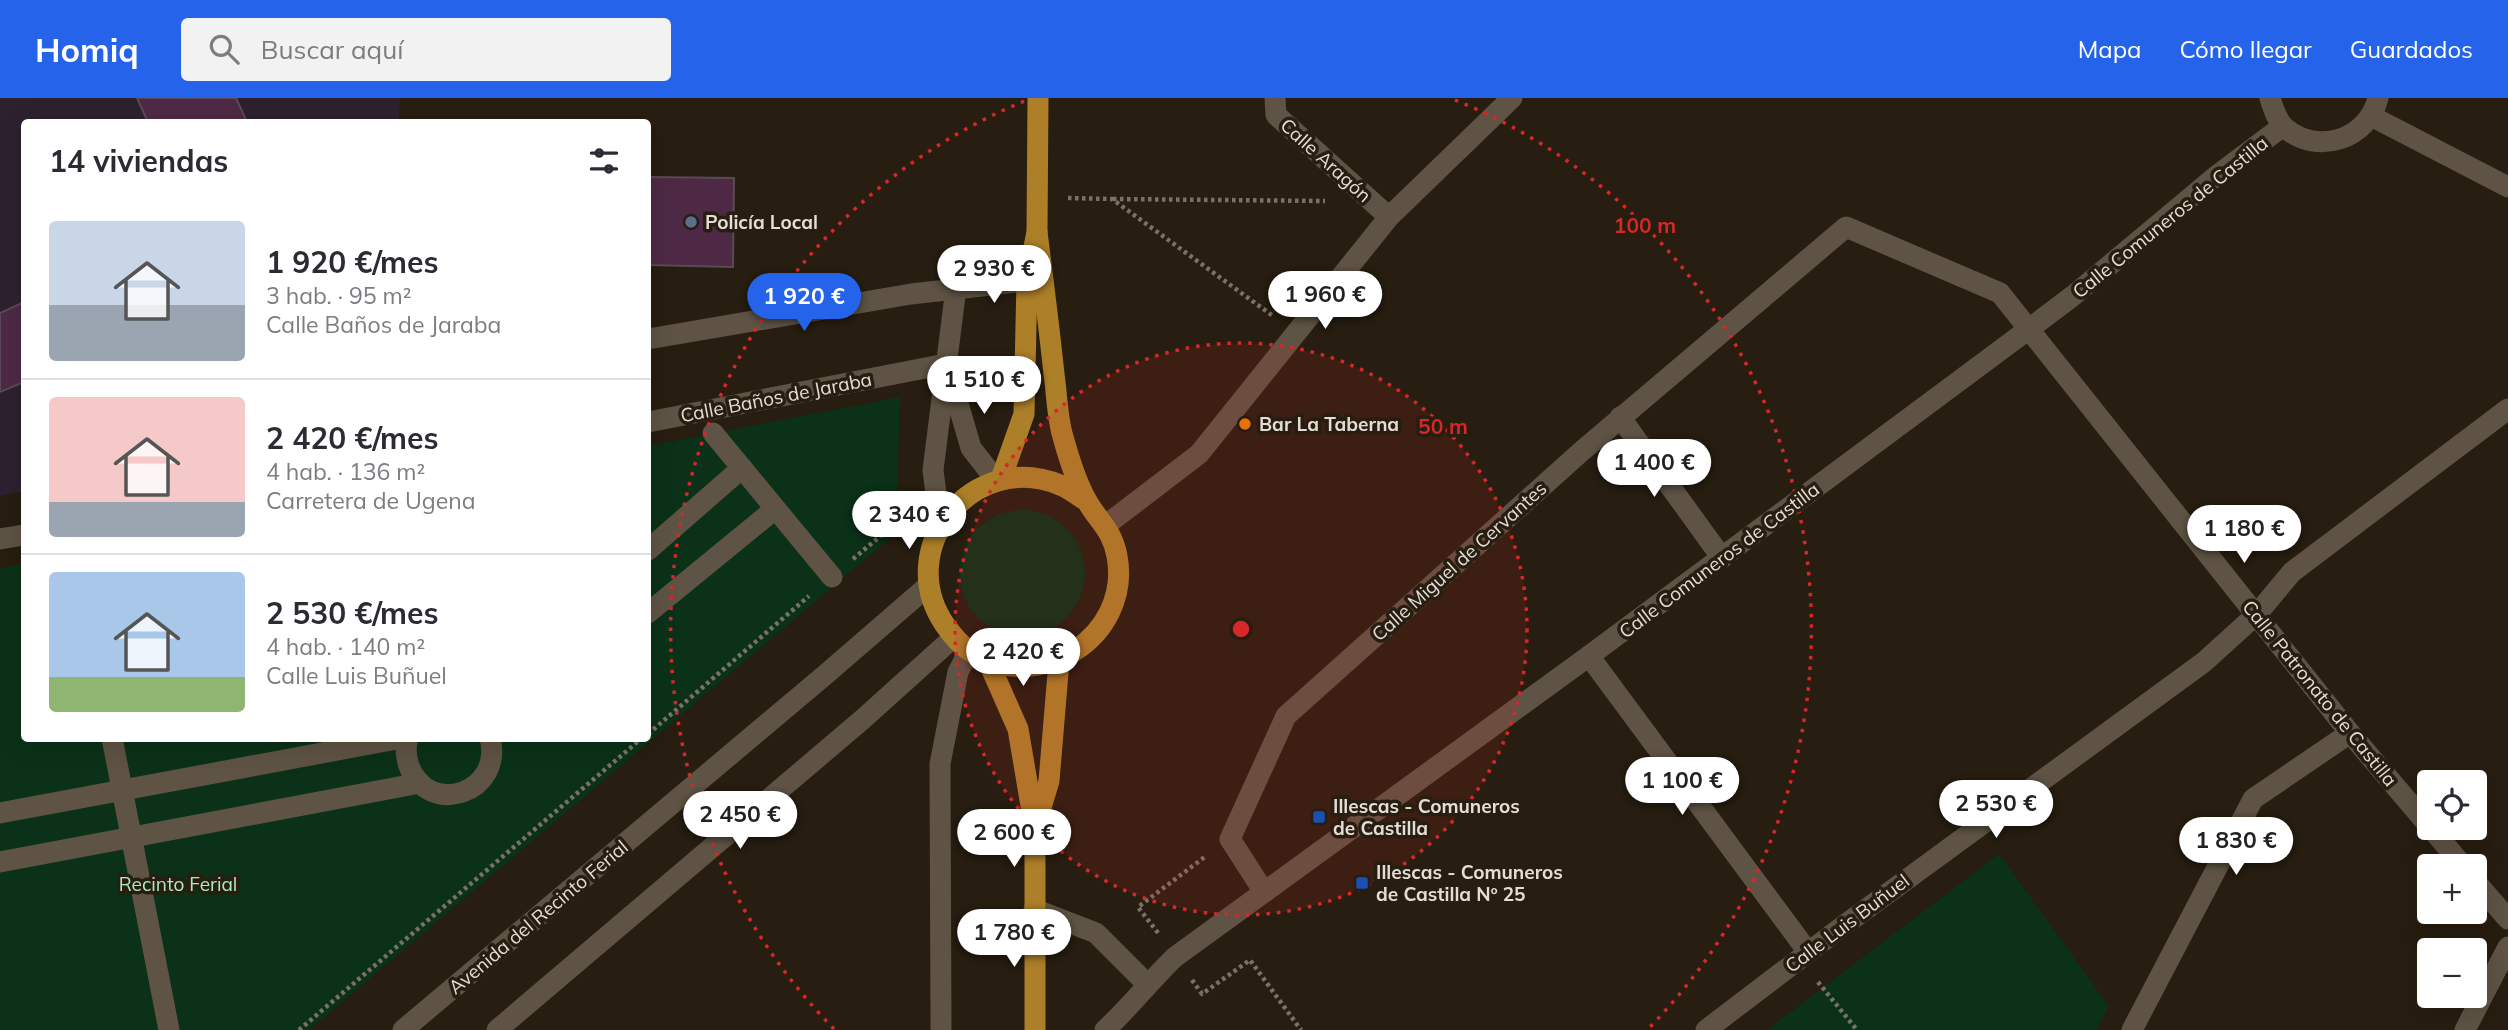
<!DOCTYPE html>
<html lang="es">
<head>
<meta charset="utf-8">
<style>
  body { margin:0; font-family:Mulish,sans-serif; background:#f2f2f3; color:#2b2b33; height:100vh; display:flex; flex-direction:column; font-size:26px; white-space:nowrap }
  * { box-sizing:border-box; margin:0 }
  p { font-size:23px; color:#7c7c81 }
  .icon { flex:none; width:38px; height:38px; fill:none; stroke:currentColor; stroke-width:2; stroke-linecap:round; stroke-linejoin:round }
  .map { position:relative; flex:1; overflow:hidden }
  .panel { position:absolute; left:21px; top:21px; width:630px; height:623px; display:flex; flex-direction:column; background:#fff; border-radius:7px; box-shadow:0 7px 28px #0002 }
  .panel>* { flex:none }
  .tools { position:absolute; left:2417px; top:672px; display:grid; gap:14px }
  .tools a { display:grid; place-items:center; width:70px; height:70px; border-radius:7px; background:#fff; box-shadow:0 7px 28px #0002; font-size:35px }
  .price { position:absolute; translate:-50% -60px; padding:0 16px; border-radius:24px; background:#fff; color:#222; font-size:23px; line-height:46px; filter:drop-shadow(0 2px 4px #0008) }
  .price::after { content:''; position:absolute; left:50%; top:42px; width:21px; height:16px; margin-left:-10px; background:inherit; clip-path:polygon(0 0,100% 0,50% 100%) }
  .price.current { background:#2563eb; color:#fff }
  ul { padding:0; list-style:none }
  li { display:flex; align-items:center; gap:21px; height:175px; padding:0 28px }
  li+li { border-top:2px solid #e1e1e2 }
  li span { display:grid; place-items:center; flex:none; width:196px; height:140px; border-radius:7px; color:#555 }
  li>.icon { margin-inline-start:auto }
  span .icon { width:84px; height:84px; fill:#fffc; stroke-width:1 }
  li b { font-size:30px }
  h2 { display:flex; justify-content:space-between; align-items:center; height:84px; padding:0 28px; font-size:30px }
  header { display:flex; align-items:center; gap:42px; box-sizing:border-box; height:98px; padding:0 35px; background:#2563eb; color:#fff }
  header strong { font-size:33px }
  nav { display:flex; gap:38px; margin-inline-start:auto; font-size:24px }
  .search { width:490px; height:63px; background:#f2f2f3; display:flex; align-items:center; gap:18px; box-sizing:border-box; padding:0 24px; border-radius:7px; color:#7c7c81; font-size:26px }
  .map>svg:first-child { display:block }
</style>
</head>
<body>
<header>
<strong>Homiq</strong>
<div class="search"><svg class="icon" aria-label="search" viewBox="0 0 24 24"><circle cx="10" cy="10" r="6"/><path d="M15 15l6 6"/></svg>Buscar aquí</div>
<nav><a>Mapa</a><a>Cómo llegar</a><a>Guardados</a></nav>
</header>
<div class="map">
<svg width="2508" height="932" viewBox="0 0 2508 932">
  <rect width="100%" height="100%" fill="#271d10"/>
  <polygon fill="#2d212f" points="0,0 400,0 399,24 24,24 24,393 0,398"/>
  <g fill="#0b3118">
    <polygon points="900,299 896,435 309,932 0,932 0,470 24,466 24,640 648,640 648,348"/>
    <circle cx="1022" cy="475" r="63"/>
    <polygon points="1999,756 2109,908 2096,932 1767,932"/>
  </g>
  <g fill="#4e2945" stroke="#5a4a55" stroke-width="2">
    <polygon points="137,0 236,0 247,24 148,24"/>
    <polygon points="648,79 734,80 733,169 648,167"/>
    <polygon points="24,204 24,284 0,294 0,215"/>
  </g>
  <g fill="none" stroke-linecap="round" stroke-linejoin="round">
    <g stroke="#7b7267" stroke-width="4.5" stroke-dasharray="3.5 3.5" stroke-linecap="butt">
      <polyline points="1068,100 1112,101 1273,218"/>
      <polyline points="1113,101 1325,103"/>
      <polyline points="853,461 908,415"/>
      <polyline points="648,636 809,498"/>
      <polyline points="1158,835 1138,809 1206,758"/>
      <polyline points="1192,882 1202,896 1250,862 1301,932"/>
      <polyline points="1818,884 1857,932"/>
      <polyline points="299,932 642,640"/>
    </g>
    <g stroke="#5e5344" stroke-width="21">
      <polyline points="1275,0 1276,17 1389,119"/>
      <path d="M2270 0C2273 10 2277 23 2285 30 2318 58 2368 41 2378 0"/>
      <polyline points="2371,18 2508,89"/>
      <polyline points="648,241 911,196 1027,183"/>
      <polyline points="949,275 971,350 996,382"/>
      <polyline points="1620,319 1722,460"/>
      <polyline points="648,324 946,266"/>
      <polyline points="713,335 832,479"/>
      <polyline points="1106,427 1199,356 1389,119 1512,0"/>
      <polyline points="940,428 933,372 956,190"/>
      <polyline points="0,441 24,437"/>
      <polyline points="648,452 742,370"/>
      <polyline points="648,515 775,411"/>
      <polyline points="1589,558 1808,854"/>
      <polyline points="112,640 169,932"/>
      <path d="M408 640C405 649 406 659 409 668 429 720 504 695 490 640"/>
      <polyline points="0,715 402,640"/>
      <polyline points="2431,730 2463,768"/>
      <polyline points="0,764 420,685"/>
      <polyline points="2474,782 2508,821"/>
      <polyline points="1264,794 1230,741 1286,618 1583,352 1846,129 2000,195 2350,635 2429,728"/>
      <polyline points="1034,811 1096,835 1147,886"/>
      <polyline points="403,932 825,577 929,487"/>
      <polyline points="497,932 863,621 954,539"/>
      <polyline points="941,932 940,666 958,574 969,553"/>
      <path d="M1105 932C1130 909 1150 883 1175 859L1589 558 2029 231 2074 197 2215 79 2283 28"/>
      <polyline points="1706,932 1839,831 2204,564 2257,516 2292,474 2508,311"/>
      <polyline points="2132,932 2253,701 2350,635"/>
      <polyline points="2465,932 2508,849"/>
    </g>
    <g stroke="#ad7f28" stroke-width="21">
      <path d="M1037 134C1043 181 1049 228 1054 276 1057 296 1057 319 1063 339 1068 357 1077 386 1087 403 1098 423 1112 431 1117 458 1132 539 1038 598 970 553 960 547 952 537 945 527 892 450 974 351 1060 387 1069 390 1078 398 1087 403"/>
      <polyline points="1001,381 1024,316 1027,183 1037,134 1038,0"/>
      <polyline points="988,563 1018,631 1035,731 1035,932"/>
      <polyline points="1036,726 1049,683 1059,563"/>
    </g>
  </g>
  <circle cx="1241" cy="531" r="286" fill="#d62828" fill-opacity=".12"/>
  <g fill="none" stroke="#d62828" stroke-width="3.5" stroke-dasharray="3.5 7">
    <circle cx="1241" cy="531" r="286"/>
    <path d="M834 931A571 571 0 0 1 1027 2M1455 2A571 571 0 0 1 1648 931"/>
  </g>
  <circle fill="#5c6f8a" stroke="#271d10" stroke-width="2.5" cx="691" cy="124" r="7"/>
  <circle fill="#e8710a" stroke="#271d10" stroke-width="2.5" cx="1245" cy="326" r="7"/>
  <g fill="#1a4fb4" stroke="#271d10" stroke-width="2.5">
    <rect x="1312" y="712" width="14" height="14" rx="3.5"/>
    <rect x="1355" y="778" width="14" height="14" rx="3.5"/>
  </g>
  <g text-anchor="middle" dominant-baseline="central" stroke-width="7" stroke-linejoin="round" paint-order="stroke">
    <g font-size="19" fill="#e4ddd5" stroke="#271d10">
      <text transform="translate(1326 62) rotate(42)">Calle Aragón</text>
      <text transform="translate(2170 119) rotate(-39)">Calle Comuneros de Castilla</text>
      <text transform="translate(776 299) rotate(-11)">Calle Baños de Jaraba</text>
      <text transform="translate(1719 462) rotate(-37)">Calle Comuneros de Castilla</text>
      <text transform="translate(1459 463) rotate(-42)">Calle Miguel de Cervantes</text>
      <text transform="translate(2320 595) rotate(51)">Calle Patronato de Castilla</text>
      <text transform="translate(538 819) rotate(-40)">Avenida del Recinto Ferial</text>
      <text transform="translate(1847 825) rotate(-37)">Calle Luis Buñuel</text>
    </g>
    <g font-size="19" font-weight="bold" fill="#e4ddd5" stroke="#271d10" text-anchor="start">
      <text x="705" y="124">Policía Local</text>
      <text x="1259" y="326">Bar La Taberna</text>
      <text x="1333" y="708">Illescas - Comuneros<tspan x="1333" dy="22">de Castilla</tspan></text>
      <text x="1376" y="774">Illescas - Comuneros<tspan x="1376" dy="22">de Castilla Nº 25</tspan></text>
    </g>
    <g font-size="19" fill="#a8ecb9" stroke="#271d10">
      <text x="178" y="786">Recinto Ferial</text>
    </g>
  </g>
  <circle cx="1241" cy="531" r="10" fill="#d62828" stroke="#271d10" stroke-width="3.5"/>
  <g font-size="21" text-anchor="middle" font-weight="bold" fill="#d62828" stroke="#271d10" stroke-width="7" stroke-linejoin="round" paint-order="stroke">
    <text x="1645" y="135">100 m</text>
    <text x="1443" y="336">50 m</text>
  </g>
</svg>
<div class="tools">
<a><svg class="icon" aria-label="locate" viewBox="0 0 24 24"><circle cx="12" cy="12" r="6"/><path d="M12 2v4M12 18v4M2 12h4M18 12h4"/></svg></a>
<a>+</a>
<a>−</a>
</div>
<b class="price" style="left:994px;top:207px">2 930 €</b>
<b class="price" style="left:1325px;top:233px">1 960 €</b>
<b class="price current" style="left:804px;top:235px">1 920 €</b>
<b class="price" style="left:984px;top:318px">1 510 €</b>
<b class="price" style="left:1654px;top:401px">1 400 €</b>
<b class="price" style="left:909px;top:453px">2 340 €</b>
<b class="price" style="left:2244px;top:467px">1 180 €</b>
<b class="price" style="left:1023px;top:590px">2 420 €</b>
<b class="price" style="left:1682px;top:719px">1 100 €</b>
<b class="price" style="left:1996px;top:742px">2 530 €</b>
<b class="price" style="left:740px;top:753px">2 450 €</b>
<b class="price" style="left:1014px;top:771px">2 600 €</b>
<b class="price" style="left:2236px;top:779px">1 830 €</b>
<b class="price" style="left:1014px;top:871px">1 780 €</b>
<section class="panel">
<h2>14 viviendas<svg class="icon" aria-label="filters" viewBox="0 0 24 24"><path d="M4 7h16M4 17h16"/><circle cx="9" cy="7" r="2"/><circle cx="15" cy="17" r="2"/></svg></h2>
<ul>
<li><span style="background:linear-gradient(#c9d6e8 60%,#9aa5b1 0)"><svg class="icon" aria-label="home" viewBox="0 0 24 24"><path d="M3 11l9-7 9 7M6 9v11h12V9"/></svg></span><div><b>1 920 €/mes</b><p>3 hab. · 95 m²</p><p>Calle Baños de Jaraba</p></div></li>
<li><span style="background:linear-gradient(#f6c9c9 75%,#9aa5b1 0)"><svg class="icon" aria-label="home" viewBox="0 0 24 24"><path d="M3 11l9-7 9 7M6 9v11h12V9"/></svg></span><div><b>2 420 €/mes</b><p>4 hab. · 136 m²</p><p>Carretera de Ugena</p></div></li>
<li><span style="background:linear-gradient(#a9c7e8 75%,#8fb573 0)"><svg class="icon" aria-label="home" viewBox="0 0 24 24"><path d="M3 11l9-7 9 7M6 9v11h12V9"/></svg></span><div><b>2 530 €/mes</b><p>4 hab. · 140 m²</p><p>Calle Luis Buñuel</p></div></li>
</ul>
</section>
</div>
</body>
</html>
